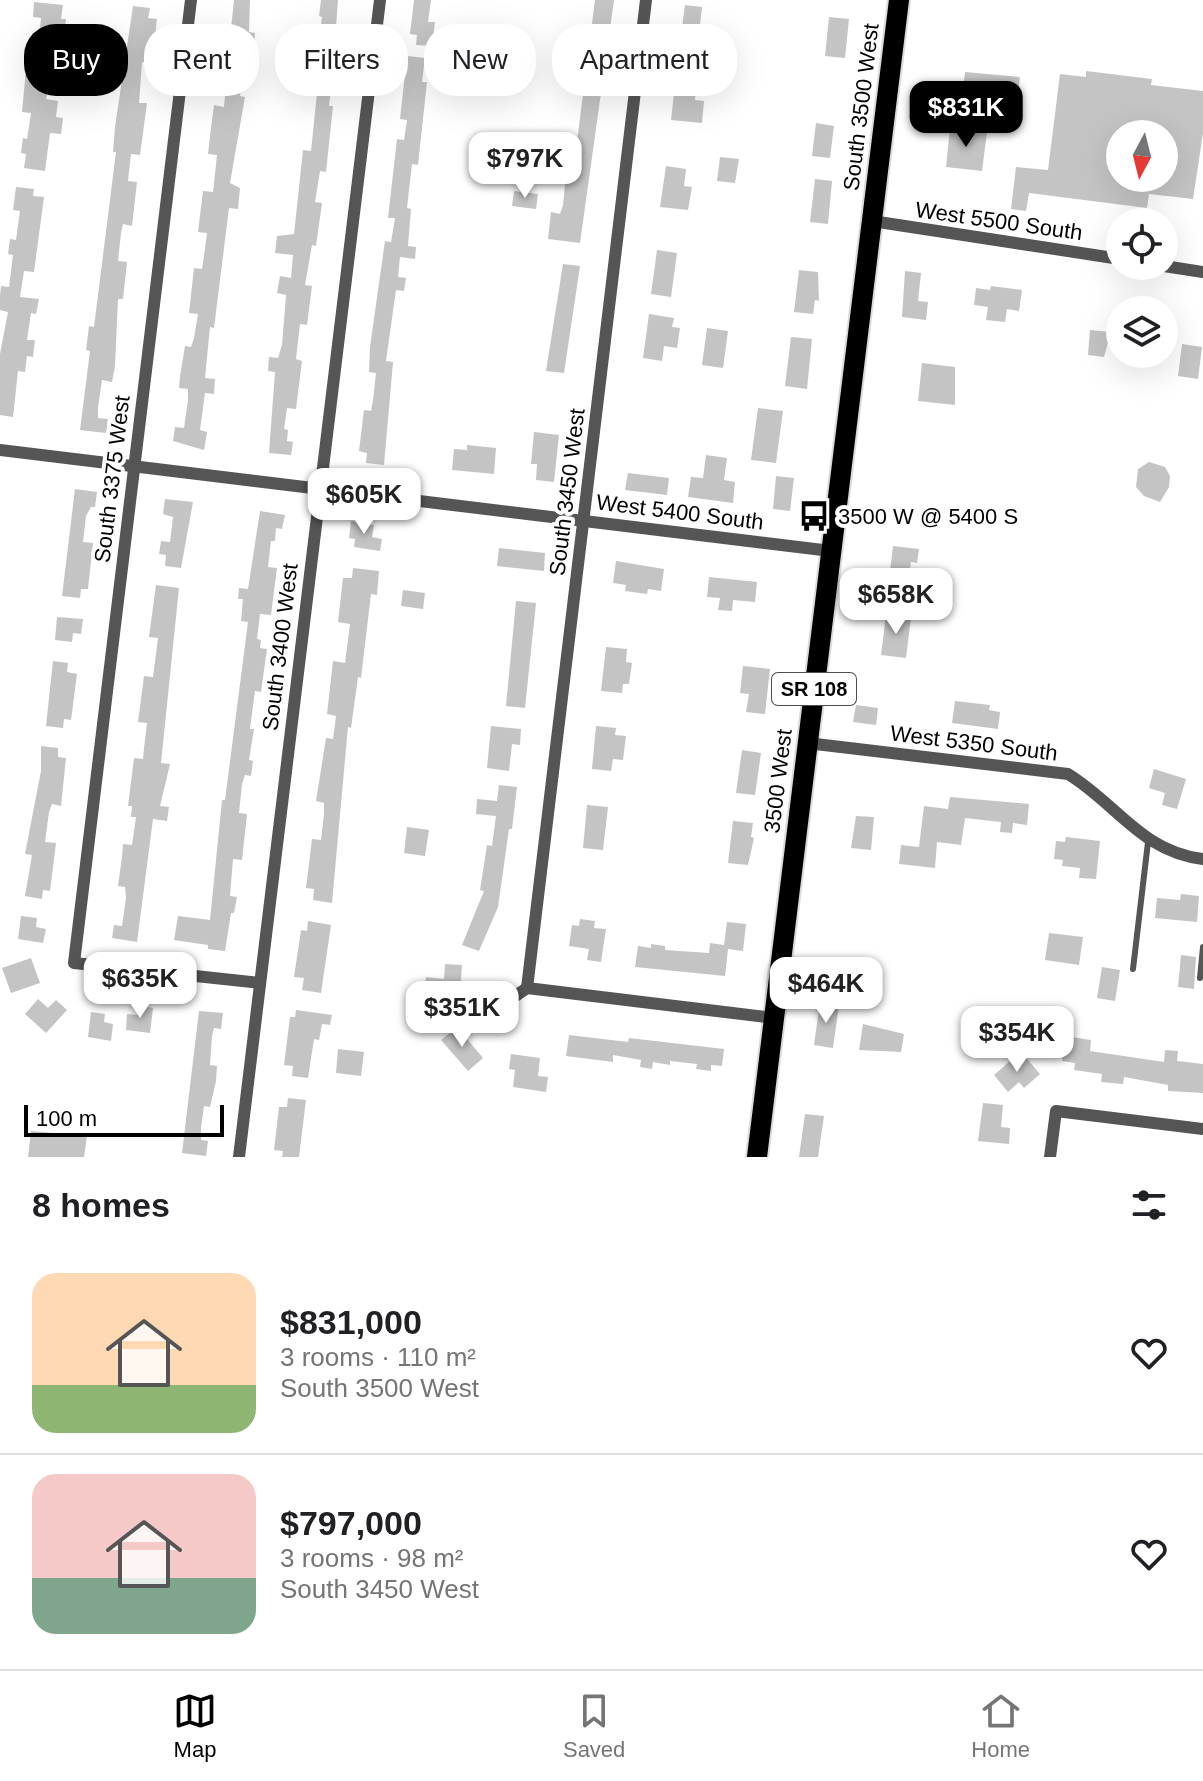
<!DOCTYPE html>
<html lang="en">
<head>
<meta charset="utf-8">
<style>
  body { margin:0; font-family:Helvetica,sans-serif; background:#f2f2f2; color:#202124; height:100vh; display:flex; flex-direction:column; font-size:30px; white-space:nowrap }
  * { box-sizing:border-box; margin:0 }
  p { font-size:26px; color:#757577 }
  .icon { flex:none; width:44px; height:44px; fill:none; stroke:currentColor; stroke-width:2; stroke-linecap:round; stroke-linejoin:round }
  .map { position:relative; height:1157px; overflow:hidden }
  .drawer { display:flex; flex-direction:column; background:#fff; flex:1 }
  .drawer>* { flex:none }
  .banner { position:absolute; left:24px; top:24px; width:800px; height:72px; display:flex; gap:16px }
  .needle { width:52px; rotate:187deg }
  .buttons { position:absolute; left:1106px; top:120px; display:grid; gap:16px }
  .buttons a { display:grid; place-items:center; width:72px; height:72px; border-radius:50%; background:#fff; box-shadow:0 8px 32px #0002; font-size:40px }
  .scale { position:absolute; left:24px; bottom:20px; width:200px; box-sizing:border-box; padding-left:8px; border:4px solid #000; border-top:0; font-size:22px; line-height:28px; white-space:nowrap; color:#000; -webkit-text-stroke:6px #fff; paint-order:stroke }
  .price { position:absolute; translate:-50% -68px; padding:0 18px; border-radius:16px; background:#fff; color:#222; font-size:26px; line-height:52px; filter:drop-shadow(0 2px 4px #0008) }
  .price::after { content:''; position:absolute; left:50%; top:48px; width:24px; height:18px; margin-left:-12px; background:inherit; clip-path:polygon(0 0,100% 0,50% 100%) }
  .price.active { background:#000; color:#fff }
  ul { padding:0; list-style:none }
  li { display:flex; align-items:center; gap:24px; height:200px; padding:0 32px }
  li+li { border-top:2px solid #e0e0e0 }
  li span { display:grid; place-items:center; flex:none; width:224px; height:160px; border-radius:24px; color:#555 }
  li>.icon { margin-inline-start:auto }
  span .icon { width:96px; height:96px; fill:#fffc; stroke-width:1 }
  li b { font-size:34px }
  h2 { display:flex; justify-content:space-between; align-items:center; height:96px; padding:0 32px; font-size:34px }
  .chip { padding:0 28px; border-radius:32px; background:#fff; box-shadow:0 8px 32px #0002; font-size:28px; line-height:72px }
  .chip.active { background:#000; color:#fff }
  .dock { display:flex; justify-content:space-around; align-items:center; height:112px; border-top:2px solid #e0e0e0; background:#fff; font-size:22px; color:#757577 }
  .dock a { display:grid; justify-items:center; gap:4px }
  .dock .active { color:#000 }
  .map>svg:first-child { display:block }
</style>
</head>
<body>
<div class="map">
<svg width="1203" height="1157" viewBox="0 0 1203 1157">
  <rect width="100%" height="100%" fill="#fff"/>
  <g fill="#c4c4c4" fill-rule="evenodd">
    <polygon points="234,0 250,0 249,32 255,33 254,45 247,45 240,96 245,97 230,183 240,188 238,209 229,208 214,328 210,327 205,378 215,379 214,394 205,393 200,430 207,432 204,450 173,441 175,427 184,428 188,400 188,389 179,388 180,376 185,346 191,347 194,338 198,314 189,313 194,268 202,269 204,256 207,233 198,232 203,191 213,192 217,155 208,154 211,128 214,105 224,107 227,71 218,70 223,29 231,29"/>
    <polygon points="321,0 338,0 335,41 342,42 339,57 335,56 329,106 333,106 326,172 320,171 315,202 322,203 316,246 312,245 305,285 312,286 307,325 300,324 296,359 302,361 296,409 287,408 284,429 288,430 287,441 293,442 291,455 269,453 275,372 268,371 269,357 278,358 282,345 286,295 277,293 280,276 291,278 293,255 275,253 277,236 294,234 303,150 311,151 317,93 312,92 322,17 319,16"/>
    <polygon points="414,0 431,0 428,22 435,22 432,46 416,45 417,35 410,34"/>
    <polygon points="595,0 614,0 580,243 548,239 551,212 560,214 563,205 567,165 574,165"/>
    <polygon points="34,2 63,5 61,19 66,19 64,39 49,37 42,90 48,91 46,99 58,101 56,117 63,118 61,134 50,133 45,171 24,168 26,154 21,153 23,138 27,139 31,113 22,112 28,49 38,50 41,18 33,17"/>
    <polygon points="685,5 702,7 697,52 679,50"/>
    <polygon points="133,6 150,8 148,18 157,19 152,63 142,62 139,103 147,103 140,155 131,154 128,181 137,182 132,226 123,224 121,233 118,261 127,262 123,299 118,299 115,366 112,382 102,380 98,407 98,418 108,419 106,433 80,430 90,351 86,350 89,326 94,327 116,152 113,152 115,127"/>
    <polygon points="829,17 849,19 845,58 825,56"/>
    <polygon points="407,56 425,58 422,82 427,82 418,165 412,164 407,208 411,209 408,246 416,247 415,259 400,257 398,277 406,278 404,291 396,290 386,361 393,362 384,465 366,463 367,453 359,451 364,410 371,411 373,400 376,373 369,372 370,347 385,241 391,242 395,218 388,218 397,139 404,140 407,120 400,119"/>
    <path d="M1086 71 1152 79 1151 85 1203 91V133L1193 199 1149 194 1147 208 1029 193 1026 211 1011 209 1016 167 1048 170 1060 74 1086 77ZM1120 134H1164V178H1120Z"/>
    <polygon points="965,72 1020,77 1016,107 962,100"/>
    <polygon points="676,75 697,78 695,100 704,101 702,123 671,120"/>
    <polygon points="816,123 834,126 830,158 812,156"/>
    <polygon points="950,128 987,132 982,171 946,167"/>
    <polygon points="720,157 739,159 735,183 717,181"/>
    <polygon points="666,166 686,169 684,186 692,187 688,210 660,207"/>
    <polygon points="815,179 832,181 828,224 810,222"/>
    <polygon points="16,187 34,189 33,196 44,197 34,272 24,271 20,297 39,299 36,314 31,313 27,340 35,340 33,357 27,356 25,372 18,371 13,417 0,415 0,354 8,312 0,310 0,296 1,286 9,287 13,255 8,254 10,239 16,240 20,211 13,210"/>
    <polygon points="514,191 538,194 536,209 512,206"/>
    <polygon points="657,250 677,253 671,297 651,294"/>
    <polygon points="563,264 580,266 564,373 546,371"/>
    <polygon points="799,270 818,272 819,301 815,300 813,314 794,312"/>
    <polygon points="905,271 921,273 918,301 928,302 926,320 902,317"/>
    <polygon points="991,286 1022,290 1019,311 1007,309 1005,322 986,320 988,307 974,305 976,288 990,290"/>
    <polygon points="649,314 674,318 672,327 680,328 677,348 664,346 662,361 643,358"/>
    <polygon points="707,328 728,331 723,368 702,365"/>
    <polygon points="1090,330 1111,332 1104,357 1088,355"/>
    <polygon points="791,337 812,339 807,389 785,386"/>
    <polygon points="1182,344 1202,347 1198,379 1178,376"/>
    <polygon points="922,363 955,367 955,405 918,401"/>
    <polygon points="758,408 783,411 776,463 751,460"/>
    <polygon points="534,432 559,435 554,482 536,480 537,464 531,464"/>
    <polygon points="467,445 496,448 494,474 452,470 454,449 467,450"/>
    <polygon points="706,455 727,458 724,480 735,482 733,503 688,497 691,477 703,478"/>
    <polygon points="1149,462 1165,467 1170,476 1169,487 1160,502 1144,496 1136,487 1138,469"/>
    <polygon points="628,473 669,478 667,495 625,490"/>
    <polygon points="776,476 794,478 790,511 773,509"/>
    <polygon points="75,489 97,492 95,507 91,507 86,516 83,542 93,543 88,589 81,589 80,598 62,596"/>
    <polygon points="165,499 193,502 181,568 165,566 166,555 159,554 161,541 170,542 173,517 163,514"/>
    <polygon points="260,511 285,515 282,529 276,528 275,541 271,541 268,567 277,568 271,615 260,614 257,639 261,640 260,648 267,649 261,692 255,691 251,721 250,729 254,729 249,760 253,761 251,776 245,775 242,784 239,813 247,814 242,860 233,859 230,896 237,897 234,913 231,913 225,951 208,949 208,945 174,940 178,916 210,920 222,800 225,800 248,622 241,621 243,599 238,599 239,588 248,589"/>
    <polygon points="351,521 374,525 372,537 382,539 380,551 354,547 355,539 349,538"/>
    <polygon points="893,546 919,549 917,563 911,562 907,590 888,588"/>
    <polygon points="499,548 545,553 544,571 497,566"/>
    <polygon points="616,561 664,569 661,591 648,589 647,594 625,591 626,585 613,583"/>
    <polygon points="353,568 379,571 377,595 371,594 361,678 358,677 351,728 348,727 332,903 313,900 314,889 306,888 312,839 321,840 324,814 324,803 316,801 326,738 333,739 336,716 327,714 333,661 345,663 350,624 338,622 343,578 352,578"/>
    <polygon points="709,577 757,582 755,602 733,600 732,611 718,610 720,598 707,597"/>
    <polygon points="156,585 179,588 161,763 170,764 160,806 169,807 167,821 153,819 137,942 112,938 114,925 122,926 126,898 125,887 118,886 122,857 123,844 132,845 136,817 131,817 132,806 128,806 134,758 143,759 144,748 147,723 138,722 144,676 153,677 158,638 149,637"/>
    <polygon points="403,590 425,593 423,609 401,606"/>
    <polygon points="516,601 536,603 525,708 506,706"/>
    <polygon points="886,615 911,618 906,658 881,655"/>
    <polygon points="57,617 83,619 81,634 73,633 72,642 55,640"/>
    <polygon points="606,647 627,649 626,662 632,663 629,684 623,684 622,693 601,691"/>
    <polygon points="53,661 68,663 67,672 77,674 71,720 64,719 63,728 46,726"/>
    <polygon points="743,666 770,669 765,714 746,712 749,694 740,693"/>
    <polygon points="955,701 990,705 989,710 1000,712 998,729 952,723"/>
    <polygon points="856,705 878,708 876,725 853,722"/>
    <polygon points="491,726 521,729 520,745 512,744 509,771 487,768"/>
    <polygon points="596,726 616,728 615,735 626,736 623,760 613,759 611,771 592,769"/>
    <polygon points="41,746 58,748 58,757 66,758 61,806 52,804 49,812 45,842 56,843 50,891 43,890 42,899 25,896 32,855 25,854 41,771"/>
    <polygon points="742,750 761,753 755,795 736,793"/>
    <polygon points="1154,769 1186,779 1177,809 1162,805 1165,793 1149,788"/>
    <polygon points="499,785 517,787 512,829 509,829 498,907 479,951 462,945 484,891 480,890 487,845 492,846 496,816 476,814 477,799 497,801"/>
    <polygon points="950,797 1029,804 1027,825 1013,823 1012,833 1000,832 1001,822 965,818 961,845 937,842 935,868 899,864 901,845 919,847 924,806 948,809"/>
    <polygon points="587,805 608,807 603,850 583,848"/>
    <polygon points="856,816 874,817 871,850 851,848"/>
    <polygon points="733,821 753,823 751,837 754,838 748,865 728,863"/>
    <polygon points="407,827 429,830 425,856 404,853"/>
    <polygon points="1066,837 1100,841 1096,879 1079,878 1080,868 1062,866 1063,860 1054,859 1056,841 1065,842"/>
    <polygon points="1181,894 1199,896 1197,922 1155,918 1157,898 1180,900"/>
    <polygon points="21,916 37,918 36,927 46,929 43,943 18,939"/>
    <polygon points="580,919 595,921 594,928 606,929 601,962 587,960 589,949 569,946 572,925 579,926"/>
    <polygon points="308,921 331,925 321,993 302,990 304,978 294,977 301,930 307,931"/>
    <polygon points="727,922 746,924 743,951 728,949 725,976 635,967 638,946 651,948 651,944 665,946 665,950 709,953 710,943 724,945"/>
    <polygon points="1049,933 1083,937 1079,965 1045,960"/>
    <polygon points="1181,955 1196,957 1194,989 1178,987"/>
    <polygon points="819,957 843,960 840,980 816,977"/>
    <polygon points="31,958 40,983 11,993 2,968"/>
    <polygon points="445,964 462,965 459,1008 442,1006 443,996 424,994 426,977 444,979"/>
    <polygon points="1102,967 1120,970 1115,1001 1097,998"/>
    <polygon points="38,999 48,1008 56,1000 67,1010 46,1033 25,1014"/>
    <polygon points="820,1002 839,1005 833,1048 814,1045"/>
    <polygon points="139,1006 153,1008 150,1033 126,1030 127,1014 137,1015"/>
    <polygon points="296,1010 332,1015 330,1025 322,1024 319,1040 314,1039 308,1078 292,1076 293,1066 284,1065 290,1017 295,1017"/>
    <polygon points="199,1011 223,1013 221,1029 214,1028 212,1036 210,1065 217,1066 216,1081 210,1107 204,1106 201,1128 201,1140 208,1141 206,1156 182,1153"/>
    <polygon points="91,1012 105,1014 104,1022 113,1024 111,1041 88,1037"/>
    <polygon points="863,1024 904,1034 901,1052 859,1050"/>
    <polygon points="457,1027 483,1058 468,1071 441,1040"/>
    <polygon points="569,1035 628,1042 629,1038 724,1049 722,1066 711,1065 711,1071 696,1069 697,1064 670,1061 670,1065 653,1062 652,1069 640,1067 641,1060 613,1055 613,1062 566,1056"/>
    <polygon points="1065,1036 1091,1040 1090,1051 1144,1059 1164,1062 1165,1050 1178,1051 1177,1061 1203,1064 1203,1093 1168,1091 1168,1085 1124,1077 1123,1084 1101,1082 1102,1074 1074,1070 1075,1063 1062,1061"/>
    <polygon points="338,1049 364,1052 361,1076 336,1073"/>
    <polygon points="511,1054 540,1058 538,1076 548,1077 546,1092 513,1087 515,1070 509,1069"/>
    <polygon points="1017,1055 1023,1063 1027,1059 1040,1074 1024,1088 1019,1082 1008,1092 994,1075"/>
    <polygon points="288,1098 306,1100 299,1157 282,1157 283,1151 274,1150 279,1107 287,1107"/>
    <polygon points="983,1103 1003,1105 1001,1127 1010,1128 1009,1144 978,1141"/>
    <polygon points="805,1114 824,1116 818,1157 799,1157"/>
    <polygon points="31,1131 87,1136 84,1157 28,1157"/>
  </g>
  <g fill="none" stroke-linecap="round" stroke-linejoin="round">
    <defs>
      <polyline id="primary" points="757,1157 899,0"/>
    </defs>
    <use href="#primary" stroke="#dbdbdb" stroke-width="24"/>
    <g stroke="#555" stroke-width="6">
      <polyline points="1133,969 1148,842"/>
      <polyline points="1200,978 1203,947"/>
    </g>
    <g stroke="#555" stroke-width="12">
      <polyline points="191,0 74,963 260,983"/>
      <polyline points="872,221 1120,259"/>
      <polyline points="1164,266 1203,272"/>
      <polyline points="0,450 831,551"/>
      <path d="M807 743 1068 774C1117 804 1142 852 1203 859"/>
      <polyline points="527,988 646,0"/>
      <polyline points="527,988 774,1018"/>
      <polyline points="508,1001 527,988"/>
      <polyline points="239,1157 380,0"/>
      <polyline points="1050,1157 1056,1111 1203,1129"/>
    </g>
    <use href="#primary" stroke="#000" stroke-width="20"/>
  </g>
  <defs>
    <symbol id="bus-bare" viewBox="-9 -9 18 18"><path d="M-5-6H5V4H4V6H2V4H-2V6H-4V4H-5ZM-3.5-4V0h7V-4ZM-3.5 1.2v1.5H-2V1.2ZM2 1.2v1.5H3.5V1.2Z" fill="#000" stroke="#fff" stroke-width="2.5" paint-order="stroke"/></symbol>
  </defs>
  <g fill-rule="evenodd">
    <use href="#bus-bare" x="792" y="494" width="44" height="44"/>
  </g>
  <g text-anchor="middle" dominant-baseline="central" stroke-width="8" stroke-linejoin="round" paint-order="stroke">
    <rect fill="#fff" stroke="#4c4c4c" stroke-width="2" x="772" y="673" width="84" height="32" rx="6"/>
    <g font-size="20" font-weight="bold" fill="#000">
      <text x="814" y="689">SR 108</text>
    </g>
    <g font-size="22" fill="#000" stroke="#fff">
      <text transform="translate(861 107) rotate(-83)">South 3500 West</text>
      <text transform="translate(999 221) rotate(8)">West 5500 South</text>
      <text transform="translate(112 479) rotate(-83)">South 3375 West</text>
      <text transform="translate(567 492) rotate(-83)">South 3450 West</text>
      <text transform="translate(680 512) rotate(7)">West 5400 South</text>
      <text transform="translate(280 647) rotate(-83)">South 3400 West</text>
      <text transform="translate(974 743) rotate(7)">West 5350 South</text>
      <text transform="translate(778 781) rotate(-83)">3500 West</text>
    </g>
    <g font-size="22" fill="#000" stroke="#fff" text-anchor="start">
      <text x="838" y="516">3500 W @ 5400 S</text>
    </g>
  </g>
</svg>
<div class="buttons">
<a><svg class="needle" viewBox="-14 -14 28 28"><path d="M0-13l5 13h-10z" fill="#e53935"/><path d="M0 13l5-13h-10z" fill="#757577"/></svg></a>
<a><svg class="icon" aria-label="locate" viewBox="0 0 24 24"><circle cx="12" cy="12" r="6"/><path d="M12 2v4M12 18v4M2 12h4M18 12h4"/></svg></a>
<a><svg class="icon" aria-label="layers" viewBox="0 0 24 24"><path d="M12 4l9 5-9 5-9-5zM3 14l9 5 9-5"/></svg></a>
</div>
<div class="scale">100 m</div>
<b class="price active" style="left:966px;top:149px">$831K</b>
<b class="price" style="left:525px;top:200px">$797K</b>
<b class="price" style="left:364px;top:536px">$605K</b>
<b class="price" style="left:896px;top:636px">$658K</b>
<b class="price" style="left:140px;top:1020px">$635K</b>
<b class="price" style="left:826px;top:1025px">$464K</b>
<b class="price" style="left:462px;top:1049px">$351K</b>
<b class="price" style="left:1017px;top:1074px">$354K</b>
<div class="banner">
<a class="chip active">Buy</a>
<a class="chip">Rent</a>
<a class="chip">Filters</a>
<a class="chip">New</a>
<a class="chip">Apartment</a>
</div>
</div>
<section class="drawer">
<h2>8 homes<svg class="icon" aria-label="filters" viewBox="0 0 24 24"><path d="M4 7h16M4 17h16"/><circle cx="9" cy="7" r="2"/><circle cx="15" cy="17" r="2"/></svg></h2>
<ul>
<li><span style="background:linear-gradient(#ffd9b3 70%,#8fb573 0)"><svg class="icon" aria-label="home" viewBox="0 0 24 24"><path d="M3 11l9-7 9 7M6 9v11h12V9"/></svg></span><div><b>$831,000</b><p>3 rooms · 110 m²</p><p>South 3500 West</p></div><svg class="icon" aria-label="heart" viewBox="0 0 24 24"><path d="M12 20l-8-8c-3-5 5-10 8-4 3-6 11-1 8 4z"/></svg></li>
<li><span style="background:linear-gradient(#f6c9c9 65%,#7fa58c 0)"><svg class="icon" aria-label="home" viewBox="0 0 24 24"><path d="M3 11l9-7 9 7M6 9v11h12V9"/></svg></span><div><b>$797,000</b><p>3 rooms · 98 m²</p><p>South 3450 West</p></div><svg class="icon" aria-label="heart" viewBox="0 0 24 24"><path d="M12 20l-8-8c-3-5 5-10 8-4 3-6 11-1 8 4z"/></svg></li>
</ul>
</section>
<nav class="dock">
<a class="active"><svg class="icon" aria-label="map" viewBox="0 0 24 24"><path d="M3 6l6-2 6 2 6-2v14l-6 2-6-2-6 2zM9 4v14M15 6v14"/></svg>Map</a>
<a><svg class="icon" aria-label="saved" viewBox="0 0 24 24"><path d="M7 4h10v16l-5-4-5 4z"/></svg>Saved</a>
<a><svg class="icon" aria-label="home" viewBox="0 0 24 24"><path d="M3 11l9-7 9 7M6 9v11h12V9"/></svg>Home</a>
</nav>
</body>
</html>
